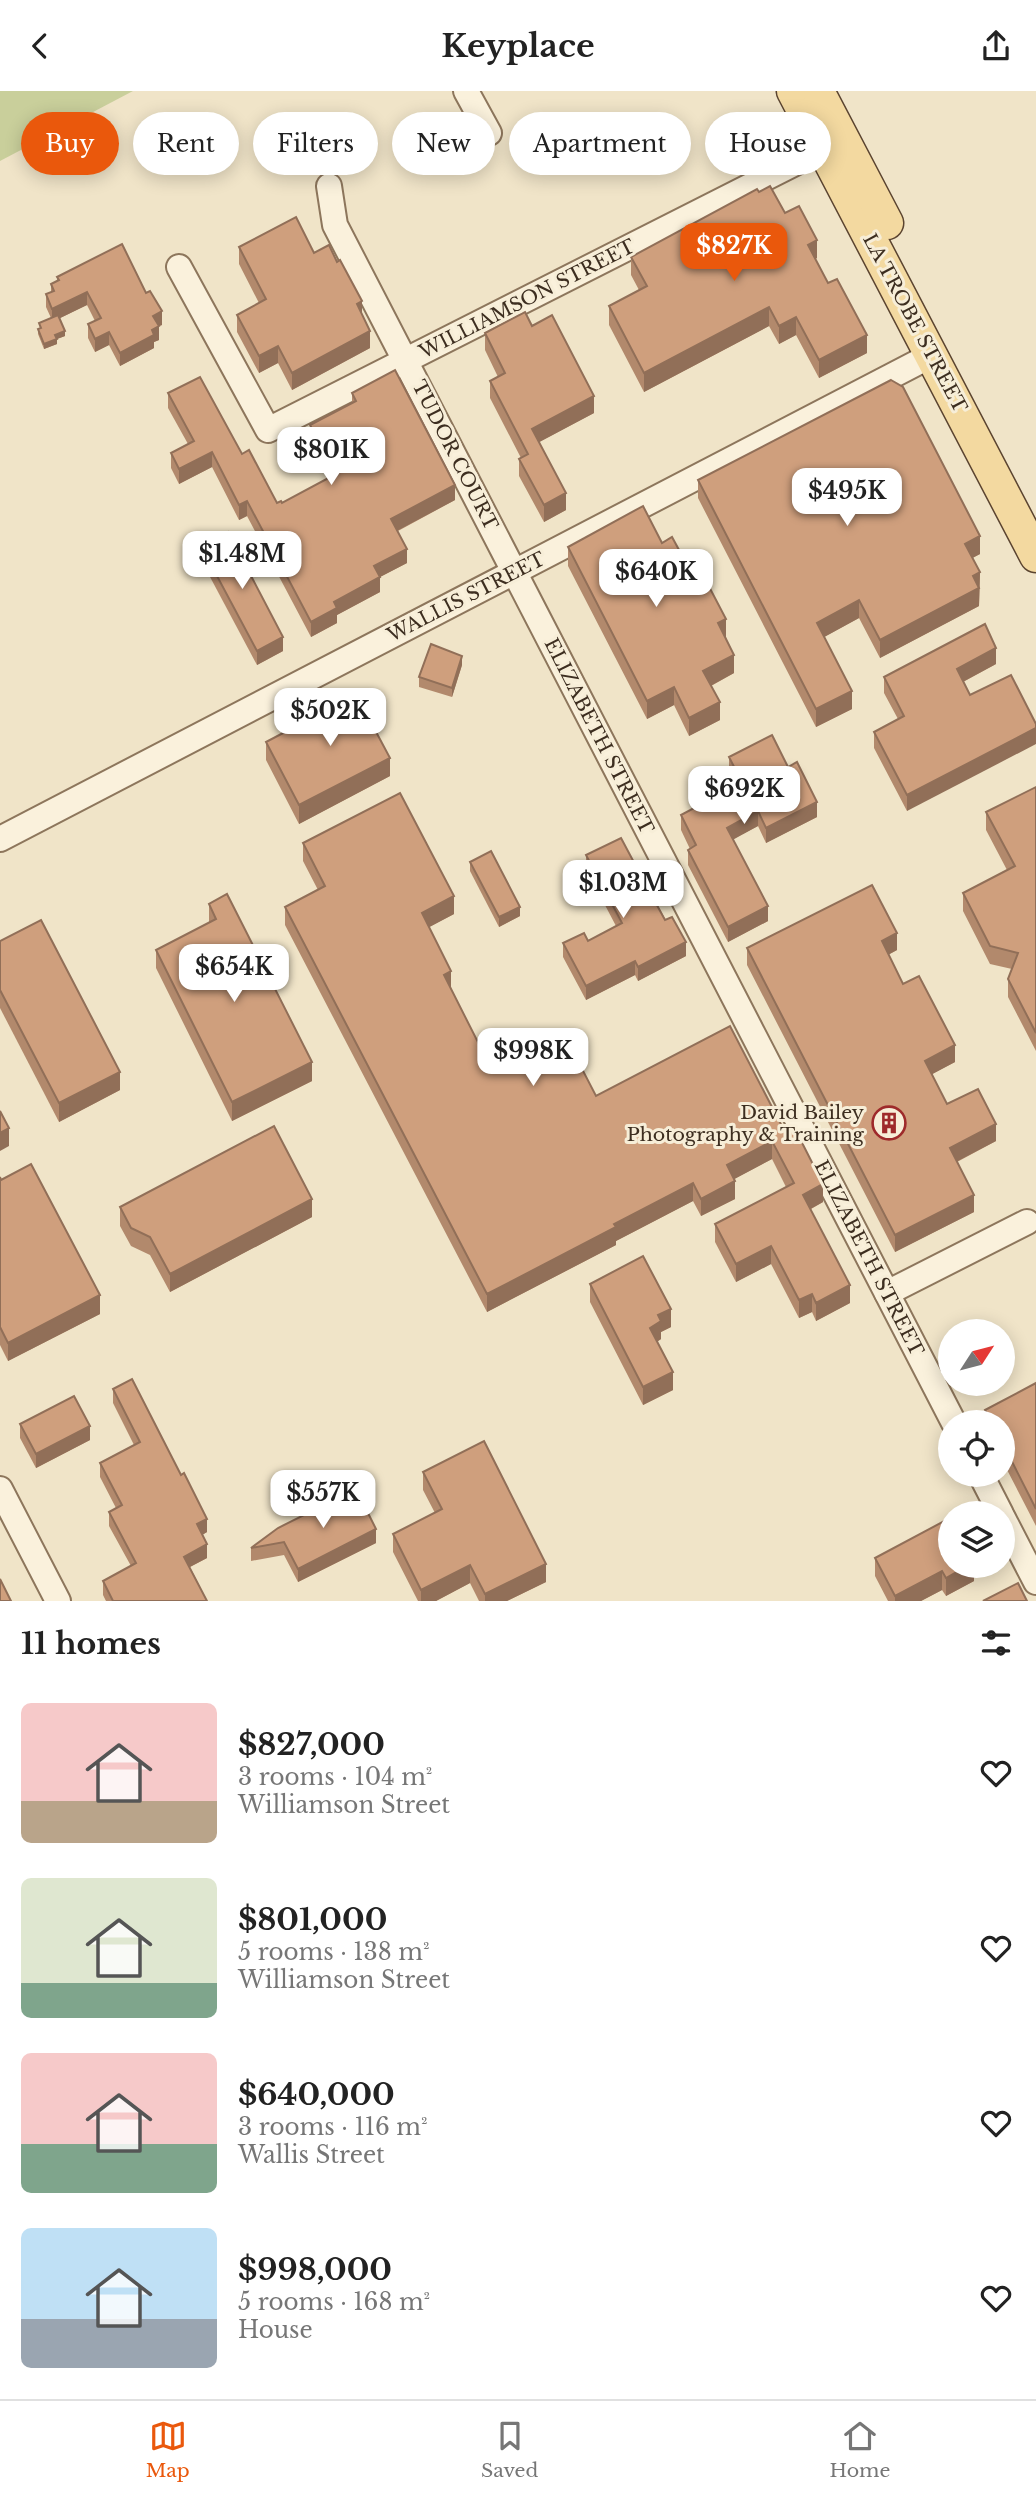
<!DOCTYPE html>
<html lang="en">
<head>
<meta charset="utf-8">
<style>
  body { margin:0; font-family:"Libre Baskerville",serif; background:#f2f2f2; color:#222; height:100vh; display:flex; flex-direction:column; font-size:26px; white-space:nowrap }
  * { box-sizing:border-box; margin:0 }
  p { font-size:23px; color:#767676 }
  .icon { flex:none; width:38px; height:38px; fill:none; stroke:currentColor; stroke-width:2; stroke-linecap:round; stroke-linejoin:round }
  .map { position:relative; height:1510px; overflow:hidden }
  .details { display:flex; flex-direction:column; background:#fff; flex:1 }
  .details>* { flex:none }
  .hud { position:absolute; left:21px; top:21px; width:994px; height:63px; display:flex; gap:14px }
  .needle { width:46px; rotate:54deg }
  .fabs { position:absolute; left:938px; top:1228px; display:grid; gap:14px }
  .fabs a { display:grid; place-items:center; width:77px; height:77px; border-radius:50%; background:#fff; box-shadow:0 4px 18px #0003; font-size:35px }
  .price { position:absolute; translate:-50% -60px; padding:0 16px; border-radius:14px; background:#fff; color:#222; font-size:23px; line-height:46px; filter:drop-shadow(0 2px 4px #0008) }
  .price::after { content:''; position:absolute; left:50%; top:42px; width:21px; height:16px; margin-left:-10px; background:inherit; clip-path:polygon(0 0,100% 0,50% 100%) }
  .price.on { background:#ea580c; color:#fff }
  ul { padding:0; list-style:none }
  li { display:flex; align-items:center; gap:21px; height:175px; padding:0 21px }
  li span { display:grid; place-items:center; flex:none; width:196px; height:140px; border-radius:10px; color:#555 }
  li>.icon { margin-inline-start:auto }
  span .icon { width:84px; height:84px; fill:#fffc; stroke-width:1 }
  li b { font-size:30px }
  h2 { display:flex; justify-content:space-between; align-items:center; height:84px; padding:0 21px; font-size:30px }
  .tag { padding:0 24px; border-radius:32px; background:#fff; box-shadow:0 4px 18px #0003; font-size:24px; line-height:63px }
  .tag.on { background:#ea580c; color:#fff }
  header { display:flex; justify-content:space-between; align-items:center; height:91px; padding:0 21px; background:#fff; font-size:32px; font-weight:700 }
  .tabs { display:flex; justify-content:space-around; align-items:center; height:98px; border-top:2px solid #e0e0e0; background:#fff; font-size:19px; color:#767676 }
  .tabs a { display:grid; justify-items:center; gap:4px }
  .tabs .on { color:#ea580c }
  .map>svg:first-child { display:block }
</style>
</head>
<body>
<header><svg class="icon" aria-label="back" viewBox="0 0 24 24"><path d="M15 5l-7 7 7 7"/></svg>Keyplace<svg class="icon" aria-label="share" viewBox="0 0 24 24"><path d="M12 15V3M7 8l5-5 5 5M5 13v7h14v-7"/></svg></header>
<div class="map">
<svg width="1036" height="1510" viewBox="0 0 1036 1510">
  <rect width="100%" height="100%" fill="#f0e4c8"/>
  <polygon fill="#c9cf9b" points="0,0 133,0 0,70"/>
  <g fill="none" stroke-linecap="round" stroke-linejoin="round">
    <defs>
      <g id="minor">
        <polyline points="466,0 489,42"/>
        <polyline points="329,95 335,134 954,1332"/>
        <polyline points="179,176 268,339 823,58"/>
        <polyline points="0,748 932,264"/>
        <polyline points="887,1202 1027,1131"/>
        <polyline points="981,1384 1001,1423"/>
        <polyline points="0,1398 58,1510"/>
        <polyline points="1003,1427 1036,1491"/>
      </g>
      <g id="major">
        <polyline points="793,0 1036,465"/>
        <polyline points="820,4 887,132"/>
      </g>
    </defs>
    <use href="#minor" stroke="#8d765c" stroke-width="28"/>
    <use href="#major" stroke="#5b4430" stroke-width="35"/>
    <use href="#minor" stroke="#faf1dc" stroke-width="24"/>
    <use href="#major" stroke="#f3d9a0" stroke-width="32"/>
  </g>
  <g fill="#b2896c">
    <polygon points="759,101 785,122 817,167 815,168 867,262 819,287 796,244 779,253 769,235 644,301 609,234 609,215 639,199 631,184 631,166"/>
    <polygon points="239,156 314,162 362,223 370,257 292,299 278,272 259,282 237,241 237,224 259,212 239,173"/>
    <polygon points="57,186 162,234 159,235 159,249 154,251 154,257 120,275 109,254 95,261 88,247 88,233 95,230 87,214 60,227 65,245 57,248 57,253 44,258 38,243 38,238 40,237 39,232 51,227 46,216 46,203 51,201 51,193 57,190"/>
    <polygon points="532,235 594,322 539,351 566,419 544,431 519,385 519,368 521,367 490,307 490,290 498,286 485,259 485,242"/>
    <polygon points="168,302 242,363 277,412 282,412 330,386 310,349 310,334 352,313 352,302 455,409 398,440 407,472 380,486 380,501 337,524 337,532 311,546 247,425 239,429 212,376 179,393 171,377 171,362 188,353 168,317"/>
    <polygon points="698,389 980,463 972,467 980,481 979,515 880,567 859,527 824,546 852,618 816,636 698,407"/>
    <polygon points="662,452 726,546 734,582 711,595 720,629 689,645 674,614 647,628 568,475 568,456"/>
    <polygon points="201,455 283,560 257,574 201,469"/>
    <polygon points="996,573 963,591 970,604 907,720 874,657 874,641 898,628 884,602 884,586"/>
    <polygon points="462,574 452,606 419,596 419,586"/>
    <polygon points="378,633 377,642 390,685 299,733 266,669 266,651"/>
    <polygon points="729,666 788,676 817,726 766,752 758,735 733,748 768,830 728,851 688,774 688,759 690,758 681,739 681,724 711,718 740,702 729,681"/>
    <polygon points="1036,696 1036,960 1008,906 1008,888 1012,878 990,873 963,820 963,802 1007,779 986,739 986,721"/>
    <polygon points="303,752 454,823 429,836 451,898 493,981 596,1005 786,1043 823,1111 811,1118 850,1212 816,1230 812,1221 799,1227 771,1173 736,1191 715,1151 715,1133 786,1096 772,1068 734,1088 735,1108 701,1125 693,1110 616,1150 616,1154 487,1221 285,834 285,816 318,799 303,770"/>
    <polygon points="586,764 638,779 686,865 638,890 635,884 586,909 563,866 563,852 588,850 616,835 586,778"/>
    <polygon points="470,771 520,825 499,836 470,780"/>
    <polygon points="209,813 312,990 232,1030 156,877 156,859 209,832"/>
    <polygon points="0,850 120,999 59,1031 0,917"/>
    <polygon points="747,857 897,859 888,864 903,893 955,971 932,983 947,1013 996,1050 957,1071 974,1121 895,1161 747,874"/>
    <polygon points="0,1086 100,1223 8,1270 0,1254"/>
    <polygon points="120,1116 312,1126 170,1201 150,1164 131,1155 120,1135"/>
    <polygon points="590,1193 671,1236 661,1241 661,1248 657,1251 673,1299 643,1314 590,1211"/>
    <polygon points="1036,1292 1036,1435 1003,1371 1003,1332 985,1332 985,1319"/>
    <polygon points="113,1298 207,1441 202,1444 207,1467 190,1476 207,1510 106,1510 103,1504 103,1490 131,1475 109,1435 109,1421 116,1417 100,1386 100,1372 134,1354 113,1312"/>
    <polygon points="20,1333 90,1349 36,1377 20,1347"/>
    <polygon points="423,1381 546,1491 507,1510 479,1510 470,1492 436,1510 418,1510 393,1461 393,1443 435,1422 423,1399"/>
    <polygon points="278,1437 376,1452 298,1491 284,1464 251,1470 251,1457"/>
    <polygon points="875,1467 950,1475 991,1475 974,1484 974,1490 946,1505 942,1499 921,1510 888,1510 875,1485"/>
  </g>
  <g fill="#916f58">
    <polygon points="817,149 817,167 808,172 808,154"/>
    <polygon points="87,201 87,214 52,231 52,218"/>
    <polygon points="362,210 362,227 357,213"/>
    <polygon points="769,216 769,235 644,301 644,282"/>
    <polygon points="162,220 162,234 159,235 159,249 154,251 154,257 120,275 120,262 153,225"/>
    <polygon points="796,226 796,244 779,253 779,235"/>
    <polygon points="65,240 65,245 57,248 57,253 44,258 44,253 55,244"/>
    <polygon points="370,240 370,257 292,299 292,282"/>
    <polygon points="109,241 109,254 95,261 95,248"/>
    <polygon points="867,244 867,262 819,287 819,269"/>
    <polygon points="278,255 278,272 259,282 259,265"/>
    <polygon points="594,305 594,322 532,355 532,338"/>
    <polygon points="212,361 212,376 179,393 179,378"/>
    <polygon points="455,394 455,409 391,443 391,428"/>
    <polygon points="566,402 566,419 544,431 544,414"/>
    <polygon points="247,410 247,425 239,429 239,414"/>
    <polygon points="980,445 980,463 965,471 965,453"/>
    <polygon points="407,458 407,472 380,486 380,501 337,524 337,532 311,546 311,531 374,475"/>
    <polygon points="980,481 979,515 880,567 880,549 973,485"/>
    <polygon points="859,509 859,527 817,550 817,532"/>
    <polygon points="726,528 726,546 718,550 718,532"/>
    <polygon points="283,546 283,560 257,574 257,560"/>
    <polygon points="996,557 996,573 957,594 957,578"/>
    <polygon points="734,564 734,582 703,599 703,580"/>
    <polygon points="462,565 462,574 452,606 452,597"/>
    <polygon points="674,596 674,614 647,628 647,610"/>
    <polygon points="852,600 852,618 816,636 816,618"/>
    <polygon points="720,611 720,629 689,645 689,627"/>
    <polygon points="378,614 378,633 374,655 374,637"/>
    <polygon points="1036,637 1036,653 907,720 907,704"/>
    <polygon points="390,667 390,685 299,733 299,714"/>
    <polygon points="817,711 817,726 766,752 766,737"/>
    <polygon points="758,720 758,735 727,752 727,737"/>
    <polygon points="454,805 454,823 422,840 422,822"/>
    <polygon points="768,815 768,830 728,851 728,836"/>
    <polygon points="520,816 520,825 499,836 499,826"/>
    <polygon points="897,842 897,859 882,867 882,850"/>
    <polygon points="686,851 686,865 638,890 638,876"/>
    <polygon points="635,870 635,884 586,909 586,895"/>
    <polygon points="451,880 451,898 444,884"/>
    <polygon points="955,954 955,971 925,987 925,970"/>
    <polygon points="312,971 312,990 232,1030 232,1011"/>
    <polygon points="120,981 120,999 59,1031 59,1012"/>
    <polygon points="996,1033 996,1050 950,1074 950,1057"/>
    <polygon points="9,1037 9,1055 0,1060 0,1042"/>
    <polygon points="772,1050 772,1068 727,1092 727,1074"/>
    <polygon points="735,1090 735,1108 701,1125 701,1108"/>
    <polygon points="693,1092 693,1110 616,1150 616,1154 487,1221 487,1203 614,1133"/>
    <polygon points="823,1093 823,1111 803,1122 803,1104"/>
    <polygon points="974,1104 974,1121 895,1161 895,1144"/>
    <polygon points="312,1108 312,1126 170,1201 170,1183"/>
    <polygon points="771,1155 771,1173 736,1191 736,1173"/>
    <polygon points="850,1194 850,1212 816,1230 816,1212"/>
    <polygon points="812,1203 812,1221 799,1227 799,1209"/>
    <polygon points="100,1204 100,1223 8,1270 8,1252"/>
    <polygon points="671,1218 671,1236 661,1241 661,1248 650,1255 650,1237 658,1224"/>
    <polygon points="673,1281 673,1299 643,1314 643,1296"/>
    <polygon points="90,1335 90,1349 36,1377 36,1363"/>
    <polygon points="207,1428 207,1441 197,1447 197,1433"/>
    <polygon points="376,1438 376,1452 298,1491 298,1478"/>
    <polygon points="207,1453 207,1467 184,1479 184,1466"/>
    <polygon points="546,1473 546,1491 507,1510 485,1510 485,1503"/>
    <polygon points="470,1474 470,1492 436,1510 421,1510 421,1499"/>
    <polygon points="967,1475 991,1475 974,1484 974,1490 946,1505 946,1487"/>
    <polygon points="942,1480 942,1499 921,1510 895,1510 895,1505"/>
  </g>
  <g fill="#cf9f7d" stroke="#916f58" stroke-width="2">
    <polygon points="770,95 785,122 799,115 817,149 808,154 828,192 837,188 867,244 819,269 796,226 779,235 769,216 644,282 609,215 647,195 631,166 757,98 759,101"/>
    <polygon points="296,126 314,162 329,154 337,171 340,169 362,210 357,213 370,240 292,282 278,255 259,265 237,224 266,208 239,156"/>
    <polygon points="122,153 146,202 150,200 162,220 153,225 159,235 152,239 154,244 120,262 109,241 95,248 88,233 101,227 87,201 52,218 46,203 54,200 51,193 59,189 57,186"/>
    <polygon points="525,221 532,235 552,224 594,305 532,338 566,402 544,414 519,368 528,363 490,290 505,282 485,242"/>
    <polygon points="58,224 65,240 55,244 57,248 44,253 38,238 41,237 39,232"/>
    <polygon points="395,279 455,394 391,428 407,458 374,475 380,486 334,511 337,517 311,531 247,410 239,414 212,361 179,378 171,362 194,350 168,302 200,286 242,363 249,359 277,412 281,410 282,412 336,383 310,334 356,310 352,302"/>
    <polygon points="891,289 903,296 980,445 965,453 980,481 973,485 979,497 880,549 859,509 817,532 852,600 816,618 698,389"/>
    <polygon points="643,415 662,452 672,446 685,470 693,465 726,528 718,532 734,564 703,580 720,611 689,627 674,596 647,610 568,456"/>
    <polygon points="228,441 283,546 257,560 201,455"/>
    <polygon points="985,533 996,557 957,578 970,604 1011,584 1036,633 1036,637 907,704 874,641 904,625 884,586"/>
    <polygon points="431,553 462,565 452,597 419,586"/>
    <polygon points="363,600 372,605 378,614 374,637 390,667 299,714 266,651"/>
    <polygon points="772,644 788,676 797,671 817,711 766,737 758,720 727,737 768,815 728,836 688,759 696,754 681,724 707,710 711,718 746,699 729,666"/>
    <polygon points="1036,696 1036,942 1008,888 1018,862 990,855 963,802 1015,775 986,721"/>
    <polygon points="400,702 454,805 422,822 451,880 444,884 493,981 565,945 596,1005 730,935 786,1043 795,1038 823,1093 803,1104 850,1194 816,1212 812,1203 799,1209 771,1155 736,1173 715,1133 794,1092 772,1050 727,1074 735,1090 701,1108 693,1092 614,1133 616,1136 487,1203 285,816 325,795 303,752"/>
    <polygon points="621,747 638,779 642,777 649,792 646,794 665,829 672,826 686,851 638,876 635,870 586,895 563,852 584,842 588,850 622,832 586,764"/>
    <polygon points="491,760 520,816 499,826 470,771"/>
    <polygon points="872,794 897,842 882,850 903,893 919,885 955,954 925,970 947,1013 978,998 996,1033 950,1057 974,1104 895,1144 747,857"/>
    <polygon points="227,803 312,971 232,1011 156,859 216,828 209,813"/>
    <polygon points="41,829 120,981 59,1012 0,899 0,850"/>
    <polygon points="0,1020 9,1037 0,1042"/>
    <polygon points="274,1035 312,1108 170,1183 150,1146 131,1137 120,1116"/>
    <polygon points="31,1073 100,1204 8,1252 0,1236 0,1086 1,1089"/>
    <polygon points="643,1165 671,1218 658,1224 661,1230 650,1237 673,1281 643,1296 590,1193"/>
    <polygon points="132,1288 181,1384 184,1382 207,1428 197,1433 207,1453 184,1466 207,1510 113,1510 103,1490 136,1472 109,1421 122,1414 100,1372 140,1351 113,1298"/>
    <polygon points="1036,1292 1036,1418 1003,1353 1003,1332 992,1332 985,1319"/>
    <polygon points="74,1305 90,1335 36,1363 20,1333"/>
    <polygon points="484,1350 546,1473 485,1503 470,1474 421,1499 393,1443 442,1418 423,1381"/>
    <polygon points="356,1398 376,1438 298,1478 284,1451 251,1457 278,1437"/>
    <polygon points="980,1411 986,1423 958,1423"/>
    <polygon points="950,1427 950,1475 967,1475 946,1487 942,1480 895,1505 875,1467"/>
    <polygon points="0,1488 11,1510 0,1510"/>
    <polygon points="1018,1492 1027,1510 983,1510"/>
  </g>
  <defs>
    <symbol id="building-ring" viewBox="-11 -11 22 22"><circle r="9.5" fill="#f7eed8" stroke="#9e2a2b" stroke-width="1.5"/><path d="M-4-6H4V6H1V3H-1V6H-4ZM-2.5-4.3h1.7v1.8h-1.7ZM.8-4.3h1.7v1.8H.8ZM-2.5-1h1.7V.8h-1.7ZM.8-1h1.7V.8H.8Z" fill="#9e2a2b"/></symbol>
  </defs>
  <g fill-rule="evenodd">
    <use href="#building-ring" x="870" y="1013" width="38" height="38"/>
  </g>
  <g text-anchor="middle" dominant-baseline="central" stroke-width="6" stroke-linejoin="round" paint-order="stroke">
    <g font-size="19" fill="#3d2e20" stroke="#f7eed8">
      <text transform="translate(527 208) rotate(-27)">WILLIAMSON STREET</text>
      <text transform="translate(915 232) rotate(62)">LA TROBE STREET</text>
      <text transform="translate(455 364) rotate(63)">TUDOR COURT</text>
      <text transform="translate(466 506) rotate(-27)">WALLIS STREET</text>
      <text transform="translate(599 645) rotate(63)">ELIZABETH STREET</text>
      <text transform="translate(869 1167) rotate(63)">ELIZABETH STREET</text>
    </g>
    <g font-size="19" fill="#3d2e20" stroke="#f7eed8" text-anchor="end">
      <text x="864" y="1021">David Bailey<tspan x="864" dy="22">Photography &amp; Training</tspan></text>
    </g>
  </g>
</svg>
<div class="fabs">
<a><svg class="needle" viewBox="-14 -14 28 28"><path d="M0-13l5 13h-10z" fill="#e53935"/><path d="M0 13l5-13h-10z" fill="#767676"/></svg></a>
<a><svg class="icon" aria-label="locate" viewBox="0 0 24 24"><circle cx="12" cy="12" r="6"/><path d="M12 2v4M12 18v4M2 12h4M18 12h4"/></svg></a>
<a><svg class="icon" aria-label="layers" viewBox="0 0 24 24"><path d="M12 4l9 5-9 5-9-5zM3 14l9 5 9-5"/></svg></a>
</div>
<b class="price on" style="left:734px;top:192px">$827K</b>
<b class="price" style="left:331px;top:396px">$801K</b>
<b class="price" style="left:847px;top:437px">$495K</b>
<b class="price" style="left:242px;top:500px">$1.48M</b>
<b class="price" style="left:656px;top:518px">$640K</b>
<b class="price" style="left:330px;top:657px">$502K</b>
<b class="price" style="left:744px;top:735px">$692K</b>
<b class="price" style="left:623px;top:829px">$1.03M</b>
<b class="price" style="left:234px;top:913px">$654K</b>
<b class="price" style="left:533px;top:997px">$998K</b>
<b class="price" style="left:323px;top:1439px">$557K</b>
<div class="hud">
<a class="tag on">Buy</a>
<a class="tag">Rent</a>
<a class="tag">Filters</a>
<a class="tag">New</a>
<a class="tag">Apartment</a>
<a class="tag">House</a>
</div>
</div>
<section class="details">
<h2>11 homes<svg class="icon" aria-label="filters" viewBox="0 0 24 24"><path d="M4 7h16M4 17h16"/><circle cx="9" cy="7" r="2"/><circle cx="15" cy="17" r="2"/></svg></h2>
<ul>
<li><span style="background:linear-gradient(#f6c9c9 70%,#b9a48a 0)"><svg class="icon" aria-label="home" viewBox="0 0 24 24"><path d="M3 11l9-7 9 7M6 9v11h12V9"/></svg></span><div><b>$827,000</b><p>3 rooms · 104 m²</p><p>Williamson Street</p></div><svg class="icon" aria-label="heart" viewBox="0 0 24 24"><path d="M12 20l-8-8c-3-5 5-10 8-4 3-6 11-1 8 4z"/></svg></li>
<li><span style="background:linear-gradient(#dfe7d0 75%,#7fa58c 0)"><svg class="icon" aria-label="home" viewBox="0 0 24 24"><path d="M3 11l9-7 9 7M6 9v11h12V9"/></svg></span><div><b>$801,000</b><p>5 rooms · 138 m²</p><p>Williamson Street</p></div><svg class="icon" aria-label="heart" viewBox="0 0 24 24"><path d="M12 20l-8-8c-3-5 5-10 8-4 3-6 11-1 8 4z"/></svg></li>
<li><span style="background:linear-gradient(#f6c9c9 65%,#7fa58c 0)"><svg class="icon" aria-label="home" viewBox="0 0 24 24"><path d="M3 11l9-7 9 7M6 9v11h12V9"/></svg></span><div><b>$640,000</b><p>3 rooms · 116 m²</p><p>Wallis Street</p></div><svg class="icon" aria-label="heart" viewBox="0 0 24 24"><path d="M12 20l-8-8c-3-5 5-10 8-4 3-6 11-1 8 4z"/></svg></li>
<li><span style="background:linear-gradient(#bfe0f5 65%,#9aa5b1 0)"><svg class="icon" aria-label="home" viewBox="0 0 24 24"><path d="M3 11l9-7 9 7M6 9v11h12V9"/></svg></span><div><b>$998,000</b><p>5 rooms · 168 m²</p><p>House</p></div><svg class="icon" aria-label="heart" viewBox="0 0 24 24"><path d="M12 20l-8-8c-3-5 5-10 8-4 3-6 11-1 8 4z"/></svg></li>
</ul>
</section>
<nav class="tabs">
<a class="on"><svg class="icon" aria-label="map" viewBox="0 0 24 24"><path d="M3 6l6-2 6 2 6-2v14l-6 2-6-2-6 2zM9 4v14M15 6v14"/></svg>Map</a>
<a><svg class="icon" aria-label="saved" viewBox="0 0 24 24"><path d="M7 4h10v16l-5-4-5 4z"/></svg>Saved</a>
<a><svg class="icon" aria-label="home" viewBox="0 0 24 24"><path d="M3 11l9-7 9 7M6 9v11h12V9"/></svg>Home</a>
</nav>
</body>
</html>
